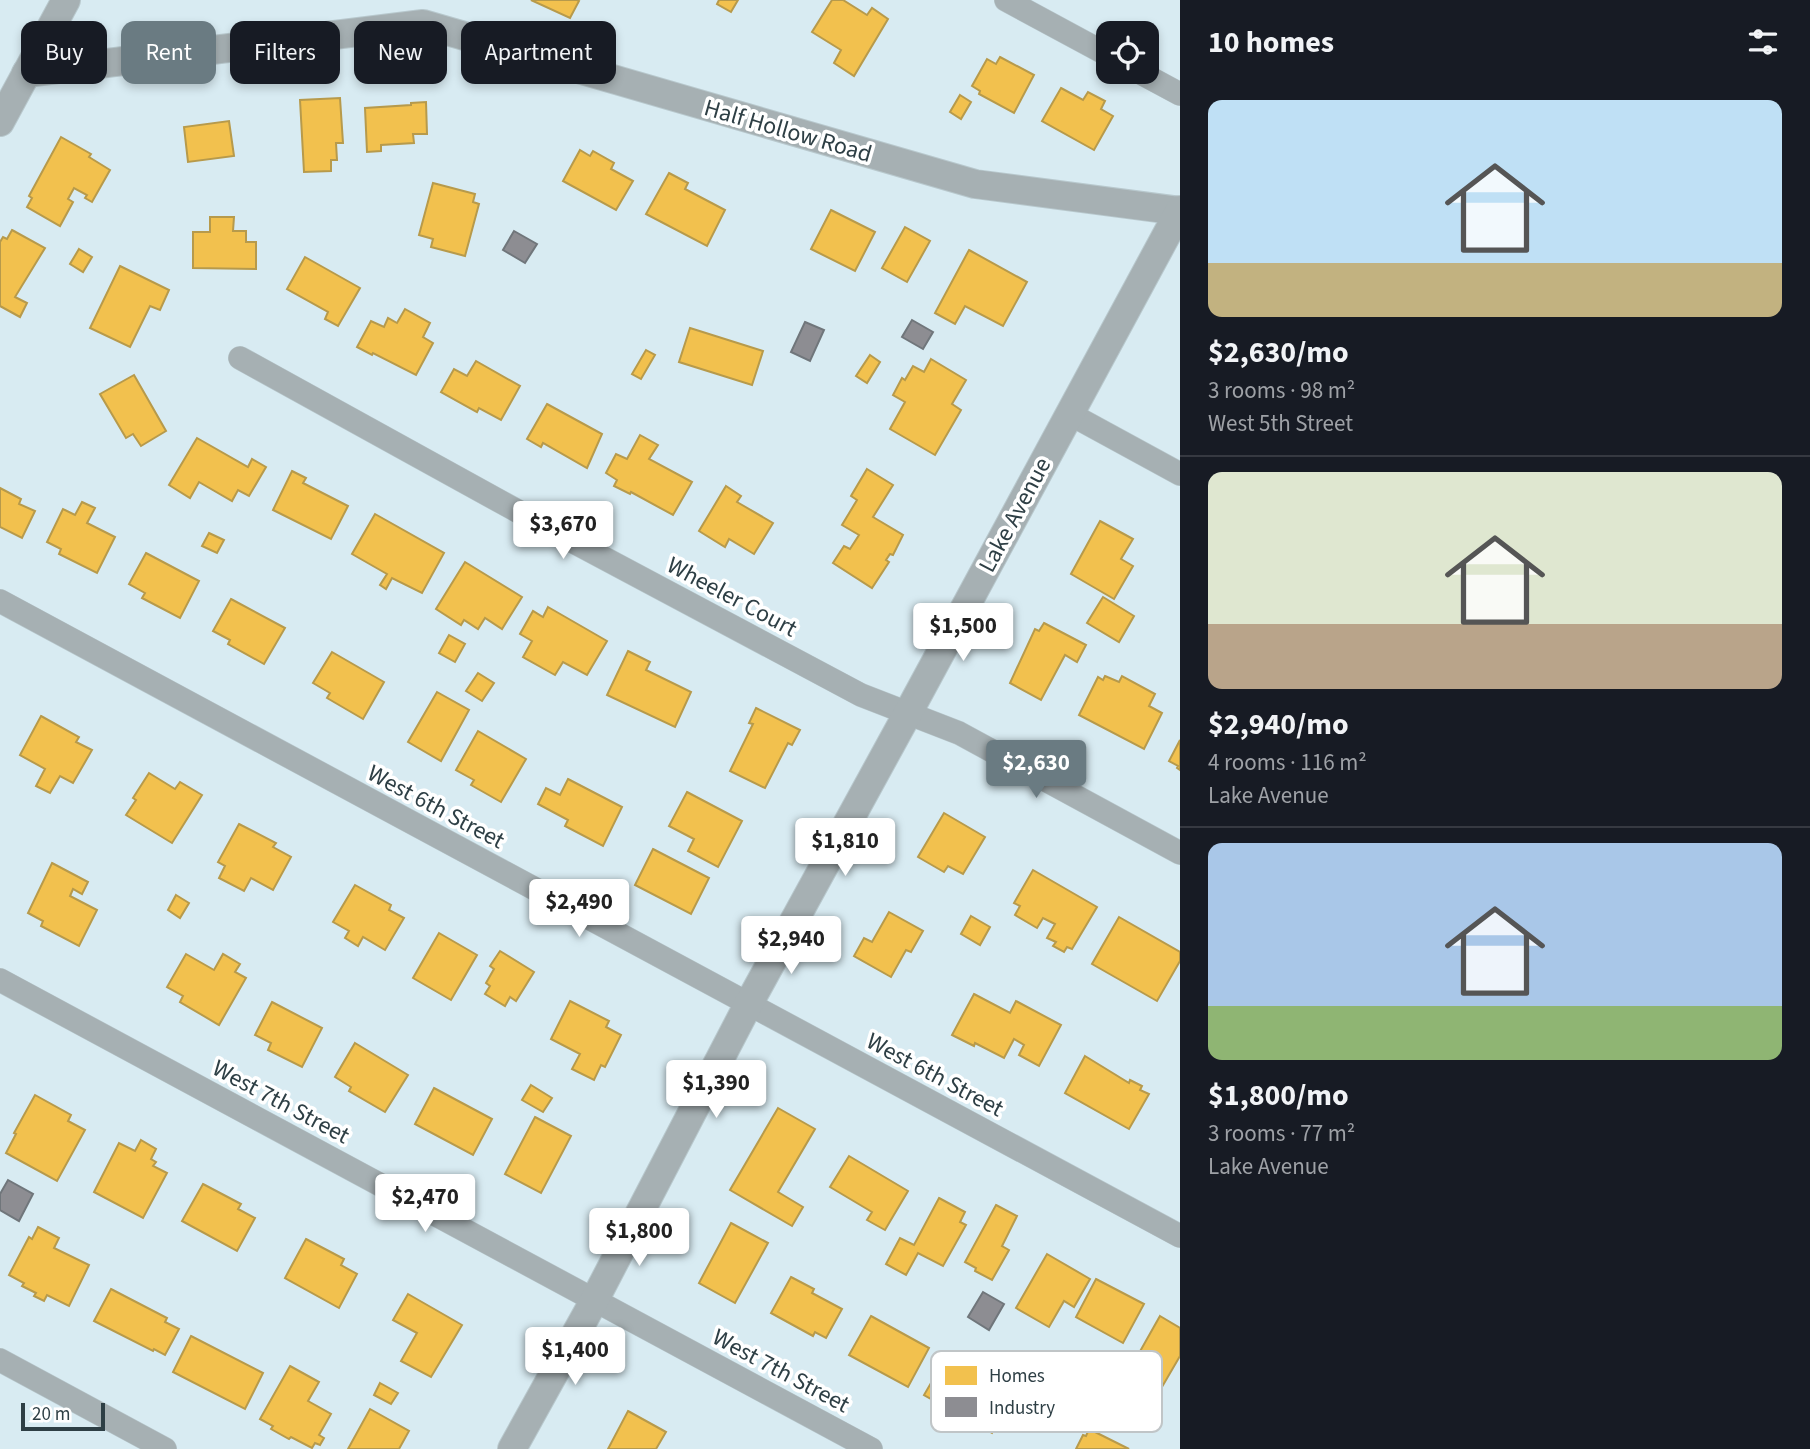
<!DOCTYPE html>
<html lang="en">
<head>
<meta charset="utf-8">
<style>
  body { margin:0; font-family:"Source Sans 3",sans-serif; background:#20242c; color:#f1f3f6; height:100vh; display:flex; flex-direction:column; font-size:26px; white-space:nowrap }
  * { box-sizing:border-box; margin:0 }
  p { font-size:23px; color:#9ea1a6 }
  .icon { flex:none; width:38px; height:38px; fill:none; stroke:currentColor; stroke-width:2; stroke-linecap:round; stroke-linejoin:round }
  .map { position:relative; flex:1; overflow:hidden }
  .side { display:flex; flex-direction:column; background:#171b24; width:630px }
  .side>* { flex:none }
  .hud { position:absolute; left:21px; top:21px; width:665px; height:63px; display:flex; gap:14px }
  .fabs { position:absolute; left:1096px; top:21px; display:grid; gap:14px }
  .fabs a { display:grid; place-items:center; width:63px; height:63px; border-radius:14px; background:#171b24; box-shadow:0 4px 10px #0003; font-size:35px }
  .scale { position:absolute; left:21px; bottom:18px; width:84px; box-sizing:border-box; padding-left:7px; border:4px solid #2e3f45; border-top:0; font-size:19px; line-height:24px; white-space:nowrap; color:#2e3f45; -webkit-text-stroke:5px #fff; paint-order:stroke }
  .price { position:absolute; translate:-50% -60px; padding:0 16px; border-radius:7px; background:#fff; color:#222; font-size:23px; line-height:46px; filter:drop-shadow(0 2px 4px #0008) }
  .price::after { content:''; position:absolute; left:50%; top:42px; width:21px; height:16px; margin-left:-10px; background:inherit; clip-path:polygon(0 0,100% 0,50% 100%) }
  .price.current { background:#6a7b82; color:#fff }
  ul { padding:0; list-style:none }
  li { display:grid; align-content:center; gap:14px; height:371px; padding:0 28px }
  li+li { border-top:2px solid #363941 }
  li span { display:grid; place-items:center; height:217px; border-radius:14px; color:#555 }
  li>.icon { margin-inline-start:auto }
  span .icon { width:126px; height:126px; fill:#fffc; stroke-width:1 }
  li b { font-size:30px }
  h2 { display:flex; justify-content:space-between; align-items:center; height:84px; padding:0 28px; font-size:30px }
  .tag { padding:0 24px; border-radius:14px; background:#171b24; box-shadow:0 4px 10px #0003; font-size:24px; line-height:63px }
  .tag.current { background:#6a7b82; color:#fff }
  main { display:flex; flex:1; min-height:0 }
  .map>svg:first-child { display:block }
</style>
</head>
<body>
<main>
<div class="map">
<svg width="1180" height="1449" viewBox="0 0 1180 1449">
  <rect width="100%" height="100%" fill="#d8ebf2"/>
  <g fill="#f2c14e" stroke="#b79a4b" stroke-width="2">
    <polygon points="531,0 577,0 579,1 570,18"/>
    <polygon points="719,0 738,0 731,12 717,4"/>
    <polygon points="832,0 843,0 867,15 872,8 888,19 854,76 834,63 841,50 812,32"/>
    <polygon points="1000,57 1034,75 1014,113 979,94 980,91 972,86 987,59 996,64"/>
    <polygon points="1061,88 1083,100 1088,92 1105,101 1101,109 1113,116 1094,150 1042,121"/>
    <polygon points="960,95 971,102 961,119 950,112"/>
    <polygon points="340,98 343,143 336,143 337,160 331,160 331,171 304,172 300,100"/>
    <polygon points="426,102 427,134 413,134 414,143 381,145 381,151 367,152 365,108 411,105 411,103"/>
    <polygon points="229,121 234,156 188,162 184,127"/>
    <polygon points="61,137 91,154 89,157 110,170 92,202 85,198 87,195 74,188 68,199 73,202 60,226 27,207 32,198 29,196"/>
    <polygon points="580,150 590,156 593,151 614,163 611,169 633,181 616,210 563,181"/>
    <polygon points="669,173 688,183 685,189 725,210 707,246 646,214"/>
    <polygon points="433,183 475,194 473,202 479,204 465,256 431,247 433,239 419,235"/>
    <polygon points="831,210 875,232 855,271 811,249"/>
    <polygon points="210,217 234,217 233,231 246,231 246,242 256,242 256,269 193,268 193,232 210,232"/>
    <polygon points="905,227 930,241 907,282 882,268"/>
    <polygon points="12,230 45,248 15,297 27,303 20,317 0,306 0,242 3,237 7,239"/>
    <polygon points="79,249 92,257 83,272 70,264"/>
    <polygon points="969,250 1027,282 1003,326 965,306 955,324 935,313"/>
    <polygon points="305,257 360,288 338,326 325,319 328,312 287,289"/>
    <polygon points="120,266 169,290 160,310 150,306 130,347 90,328"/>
    <polygon points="405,309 430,323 423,337 433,343 416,375 373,353 372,355 357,347 371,321 384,327 388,318 397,323"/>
    <polygon points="690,328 763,351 752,385 679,362"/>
    <polygon points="646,350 655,355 641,379 632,374"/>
    <polygon points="870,355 880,362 867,383 856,376"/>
    <polygon points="931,359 966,380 952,404 961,410 935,455 890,429 905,402 893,395 902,378 905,380 913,366 924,372"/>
    <polygon points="476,361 520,386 501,420 479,408 477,412 441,392 454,369 467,376"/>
    <polygon points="134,375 166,431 141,446 133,434 126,438 100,394"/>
    <polygon points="547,404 602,434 587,468 543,443 541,447 527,439"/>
    <polygon points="640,435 658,445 649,459 692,482 673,515 631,492 630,494 614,486 617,480 606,473 616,454 627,459"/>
    <polygon points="197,438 248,467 252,459 266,467 249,496 238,490 232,501 199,482 190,498 169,485"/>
    <polygon points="867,469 893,485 873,517 903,535 893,555 890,554 886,560 889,562 872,588 833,563 844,546 850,549 859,535 842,525 857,500 851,496"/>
    <polygon points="292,471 306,478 303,483 348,506 331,539 273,510"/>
    <polygon points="726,486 741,496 737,502 773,523 754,554 729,539 725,547 699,531"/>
    <polygon points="0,488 21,499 19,504 35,511 22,538 0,527"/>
    <polygon points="82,502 95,508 87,523 115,537 97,573 59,554 61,549 47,542 63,509 75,515"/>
    <polygon points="375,514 444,553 422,593 392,578 386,589 380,585 387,574 352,554"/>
    <polygon points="1100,521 1133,539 1121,559 1133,566 1114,599 1071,574"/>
    <polygon points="209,533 224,540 217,553 202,546"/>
    <polygon points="146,553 199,581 180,618 142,598 145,593 129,584"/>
    <polygon points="465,562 522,597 502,629 485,618 478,629 464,620 461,625 436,609"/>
    <polygon points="1103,597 1134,616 1119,642 1087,623"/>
    <polygon points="231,599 285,628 264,664 228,644 230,640 213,631"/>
    <polygon points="548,607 607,641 587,675 563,662 555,675 523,657 532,641 520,634 533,611 543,617"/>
    <polygon points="1044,623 1086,645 1077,662 1065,655 1041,700 1010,683 1035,629 1039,631"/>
    <polygon points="449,635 465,644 455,662 439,653"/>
    <polygon points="628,651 650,662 646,670 691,692 675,727 607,695"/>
    <polygon points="332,652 384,682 363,719 327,698 330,693 313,683"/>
    <polygon points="478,673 494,683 482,701 466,691"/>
    <polygon points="1105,676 1119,682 1122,676 1155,694 1149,706 1162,713 1144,749 1079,715 1098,677 1103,680"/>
    <polygon points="437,692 469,710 441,761 408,742"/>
    <polygon points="756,708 800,730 792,745 788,743 765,788 730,771 753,724 749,723"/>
    <polygon points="41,716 79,737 76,742 92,750 73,783 60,776 50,793 36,786 45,769 20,755"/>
    <polygon points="478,731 526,759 501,802 471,785 474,780 456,770"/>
    <polygon points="1180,740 1180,770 1177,768 1178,766 1169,761"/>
    <polygon points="149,773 175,789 180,782 202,795 172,843 126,815 136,800 133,798"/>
    <polygon points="568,779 622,807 603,846 565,826 568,820 538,804 546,788 560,795"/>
    <polygon points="687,792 742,821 718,867 688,851 694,839 669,826"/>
    <polygon points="944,813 985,837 963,874 948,866 944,872 918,857"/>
    <polygon points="239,824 276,843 273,847 291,857 273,890 251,878 244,891 219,878 225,866 218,862"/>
    <polygon points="653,849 709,878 691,914 635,885"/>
    <polygon points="52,863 88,882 82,894 73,889 70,896 97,910 79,946 41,926 43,921 28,913"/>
    <polygon points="1033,870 1097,907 1072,949 1067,947 1064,952 1053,946 1056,942 1047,938 1055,924 1043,918 1037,928 1015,915 1020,906 1014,903"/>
    <polygon points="355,885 391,905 389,910 404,918 385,950 363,937 358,946 345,938 349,931 333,922"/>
    <polygon points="176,895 189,903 180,918 168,910"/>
    <polygon points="889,912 923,931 911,952 906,950 891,977 854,956 864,938 872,942"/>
    <polygon points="971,916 990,927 980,945 961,934"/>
    <polygon points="1119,917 1180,952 1180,961 1157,1001 1092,964"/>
    <polygon points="439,933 477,955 451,1000 413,978"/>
    <polygon points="500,951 534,972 516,1001 510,997 505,1006 485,994 490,986 486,983 494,969 490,966"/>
    <polygon points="186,954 214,970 223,954 240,964 235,972 246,978 219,1025 180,1002 183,996 167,987"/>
    <polygon points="974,994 1010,1013 1016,1001 1061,1025 1039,1066 1019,1055 1024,1045 1014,1039 1004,1058 975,1043 974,1046 952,1035"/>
    <polygon points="570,1001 609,1021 606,1027 621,1035 605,1067 601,1065 594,1080 572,1069 580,1054 551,1039"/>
    <polygon points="272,1002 322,1028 302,1067 268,1050 271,1043 255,1035"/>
    <polygon points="355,1043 408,1075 385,1112 349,1091 351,1087 335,1077"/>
    <polygon points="1085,1056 1129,1083 1130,1080 1142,1086 1140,1090 1149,1094 1129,1129 1065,1093"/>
    <polygon points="531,1085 552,1098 543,1112 522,1100"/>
    <polygon points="434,1088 492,1119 473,1155 415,1124"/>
    <polygon points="35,1095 71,1115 68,1121 85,1130 57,1181 6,1153 16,1134 14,1133"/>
    <polygon points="778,1108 815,1129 778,1192 803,1207 792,1226 730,1190"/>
    <polygon points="535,1117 571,1136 541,1193 505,1174"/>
    <polygon points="141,1140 156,1149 151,1159 156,1162 153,1166 167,1173 143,1218 94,1192 119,1143 135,1151"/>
    <polygon points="849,1156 908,1191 885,1230 867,1220 872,1212 830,1187"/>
    <polygon points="203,1184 241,1204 238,1209 255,1218 237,1251 182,1221"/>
    <polygon points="939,1198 965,1212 960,1222 966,1225 943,1266 918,1253 906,1275 886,1264 900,1238 914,1245"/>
    <polygon points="996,1205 1017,1216 1002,1246 1009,1250 992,1280 975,1271 976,1268 965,1262"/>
    <polygon points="731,1223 768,1243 735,1303 699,1283"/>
    <polygon points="38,1227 59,1238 54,1248 89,1265 69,1306 47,1295 44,1301 34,1296 36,1293 22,1286 24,1283 9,1275 29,1237 32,1239"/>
    <polygon points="306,1239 344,1259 341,1265 357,1274 339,1308 285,1278"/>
    <polygon points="1047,1254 1090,1279 1074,1307 1064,1301 1049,1327 1016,1308"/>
    <polygon points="791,1277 814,1289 812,1293 842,1309 826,1338 815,1332 813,1336 771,1313"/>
    <polygon points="1096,1279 1144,1304 1123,1343 1076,1317"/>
    <polygon points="111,1289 167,1318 165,1322 179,1329 165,1355 154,1349 153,1351 94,1321"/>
    <polygon points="408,1294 462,1325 431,1377 401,1361 417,1333 393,1320"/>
    <polygon points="871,1316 929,1348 908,1387 849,1355"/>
    <polygon points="1160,1316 1180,1328 1180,1356 1162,1387 1130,1369"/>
    <polygon points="191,1336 263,1373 245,1409 173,1372"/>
    <polygon points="946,1357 1013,1395 992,1433 924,1395"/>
    <polygon points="290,1366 319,1382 308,1401 331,1414 319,1435 324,1438 320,1445 315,1443 312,1448 291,1437 289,1439 271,1429 273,1426 260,1419"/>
    <polygon points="380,1383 398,1393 391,1404 374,1395"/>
    <polygon points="370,1409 409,1431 399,1449 348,1449"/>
    <polygon points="628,1411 666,1432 656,1449 608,1449"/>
    <polygon points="1089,1429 1129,1449 1076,1449 1083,1435 1086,1436"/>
  </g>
  <g fill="#8d8d92" stroke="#70767b" stroke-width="2">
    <polygon points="514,231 537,244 525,263 503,250"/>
    <polygon points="912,320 933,332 923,349 902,337"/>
    <polygon points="805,322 824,330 810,361 791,352"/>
    <polygon points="8,1180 33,1194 19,1221 0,1210 0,1194"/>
    <polygon points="983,1292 1004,1304 989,1330 968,1317"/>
  </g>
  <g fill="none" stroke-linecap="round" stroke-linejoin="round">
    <defs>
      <g id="minor">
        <polyline points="1006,0 1108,55"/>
        <polyline points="1139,72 1180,94"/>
        <polyline points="240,358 570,540 861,695 959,733 1180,853"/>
        <polyline points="1070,414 1180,474"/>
        <polyline points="0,601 1180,1236"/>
        <polyline points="0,980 871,1449"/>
        <polyline points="0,1360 165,1449"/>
      </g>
      <g id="tertiary">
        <polyline points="26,73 423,24 975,184 1180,211"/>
        <polyline points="0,122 66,0"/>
        <polyline points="512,1449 594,1301 748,1005 908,713 1180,210"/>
      </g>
    </defs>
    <use href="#minor" stroke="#b8c8cd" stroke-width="24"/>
    <use href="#tertiary" stroke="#b8c8cd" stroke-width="30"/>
    <use href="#minor" stroke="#a6b0b3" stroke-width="23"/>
    <use href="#tertiary" stroke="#a6b0b3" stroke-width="28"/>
  </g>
  <g text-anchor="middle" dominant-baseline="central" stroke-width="7" stroke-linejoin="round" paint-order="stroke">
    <g font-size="24" fill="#2e3f45" stroke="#fff">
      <text transform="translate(788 131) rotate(16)">Half Hollow Road</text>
      <text transform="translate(1015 515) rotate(-62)">Lake Avenue</text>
      <text transform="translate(732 597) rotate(28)">Wheeler Court</text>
      <text transform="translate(436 807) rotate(28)">West 6th Street</text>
      <text transform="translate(935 1075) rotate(28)">West 6th Street</text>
      <text transform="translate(281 1102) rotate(28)">West 7th Street</text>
      <text transform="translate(781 1371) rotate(28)">West 7th Street</text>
    </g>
  </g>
  <rect x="931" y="1351" width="231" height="81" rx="10" fill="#fff" stroke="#c0c5c7" stroke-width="2"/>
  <rect x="945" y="1366" width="32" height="19" fill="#f2c14e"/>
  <rect x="945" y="1397" width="32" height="20" fill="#8d8d92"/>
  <g font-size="19" fill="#2e3f45">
    <text x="989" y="1382">Homes</text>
    <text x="989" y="1414">Industry</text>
  </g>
</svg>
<div class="fabs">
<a><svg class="icon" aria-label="locate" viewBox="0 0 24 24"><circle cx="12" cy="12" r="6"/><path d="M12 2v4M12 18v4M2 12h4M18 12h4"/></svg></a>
</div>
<div class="scale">20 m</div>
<b class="price" style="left:563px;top:561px">$3,670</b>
<b class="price" style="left:963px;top:663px">$1,500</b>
<b class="price current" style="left:1036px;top:800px">$2,630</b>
<b class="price" style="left:845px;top:878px">$1,810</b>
<b class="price" style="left:579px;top:939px">$2,490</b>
<b class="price" style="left:791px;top:976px">$2,940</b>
<b class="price" style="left:716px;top:1120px">$1,390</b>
<b class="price" style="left:425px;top:1234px">$2,470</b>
<b class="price" style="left:639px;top:1268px">$1,800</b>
<b class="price" style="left:575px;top:1387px">$1,400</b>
<div class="hud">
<a class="tag">Buy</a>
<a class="tag current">Rent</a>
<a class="tag">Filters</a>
<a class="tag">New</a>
<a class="tag">Apartment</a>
</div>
</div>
<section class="side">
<h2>10 homes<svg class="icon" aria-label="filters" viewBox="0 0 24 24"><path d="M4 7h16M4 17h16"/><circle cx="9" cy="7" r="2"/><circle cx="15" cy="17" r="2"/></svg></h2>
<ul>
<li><span style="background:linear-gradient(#bfe0f5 75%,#c2b280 0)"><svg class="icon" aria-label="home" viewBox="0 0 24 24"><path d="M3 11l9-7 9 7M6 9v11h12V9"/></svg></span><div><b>$2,630/mo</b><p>3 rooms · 98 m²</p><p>West 5th Street</p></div></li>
<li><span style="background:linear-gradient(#dfe7d0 70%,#b9a48a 0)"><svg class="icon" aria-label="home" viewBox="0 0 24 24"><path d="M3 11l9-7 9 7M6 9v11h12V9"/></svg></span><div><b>$2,940/mo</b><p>4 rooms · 116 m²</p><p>Lake Avenue</p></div></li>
<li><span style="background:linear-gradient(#a9c7e8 75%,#8fb573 0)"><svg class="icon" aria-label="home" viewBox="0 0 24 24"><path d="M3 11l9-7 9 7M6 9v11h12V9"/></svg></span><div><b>$1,800/mo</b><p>3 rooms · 77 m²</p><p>Lake Avenue</p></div></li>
</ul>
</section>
</main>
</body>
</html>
